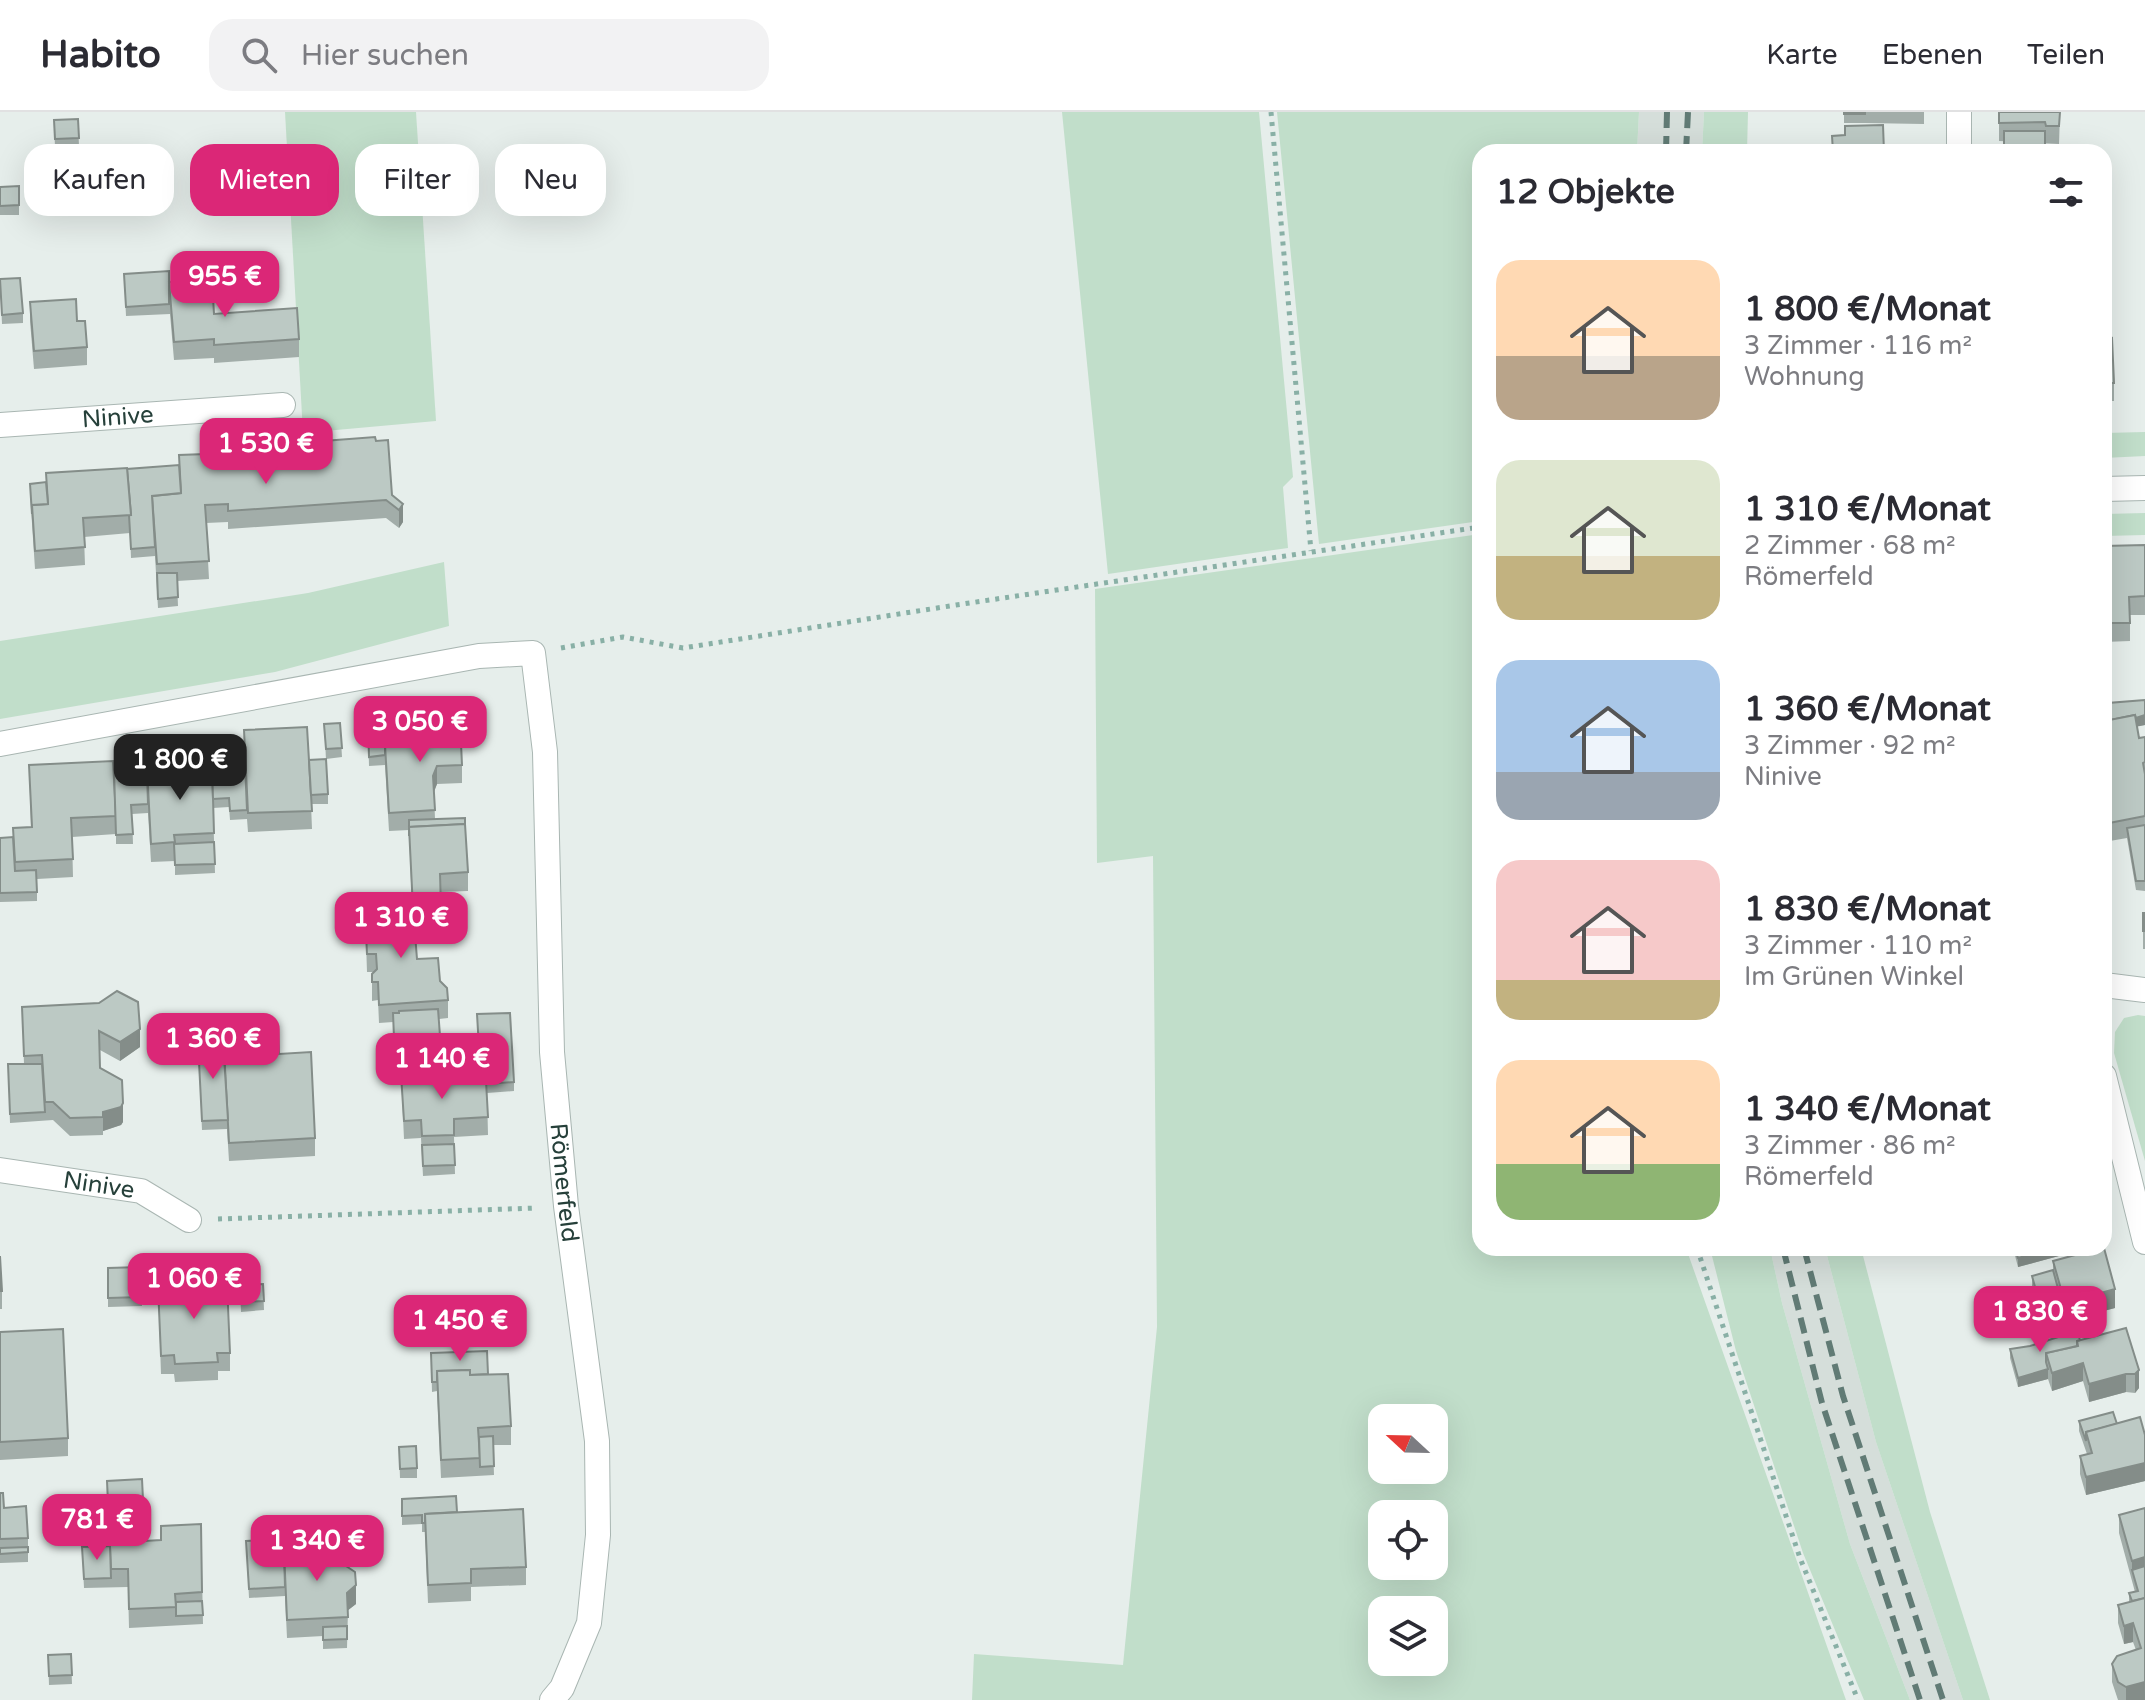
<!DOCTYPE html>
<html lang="de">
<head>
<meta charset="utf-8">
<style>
  body { margin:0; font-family:"Varela Round",sans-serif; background:#f2f2f3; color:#2b2b33; height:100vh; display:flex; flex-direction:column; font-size:30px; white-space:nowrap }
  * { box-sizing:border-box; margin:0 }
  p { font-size:26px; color:#7c7c81 }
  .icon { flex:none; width:44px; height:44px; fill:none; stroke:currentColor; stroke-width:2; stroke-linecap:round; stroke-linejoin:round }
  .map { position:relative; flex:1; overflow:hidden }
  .sheet { position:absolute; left:1472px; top:32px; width:640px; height:1112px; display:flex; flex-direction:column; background:#fff; border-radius:24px; box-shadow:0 8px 32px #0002 }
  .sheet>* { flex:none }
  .banner { position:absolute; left:24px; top:32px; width:760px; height:72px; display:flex; gap:16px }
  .needle { width:52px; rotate:292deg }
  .buttons { position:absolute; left:1368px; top:1292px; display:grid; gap:16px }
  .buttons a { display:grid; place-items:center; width:80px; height:80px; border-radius:16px; background:#fff; box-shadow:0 8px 32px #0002; font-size:40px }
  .price { position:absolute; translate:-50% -68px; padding:0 18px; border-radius:16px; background:#db2777; color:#fff; font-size:26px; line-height:52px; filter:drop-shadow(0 2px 4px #0008) }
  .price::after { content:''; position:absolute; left:50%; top:48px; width:24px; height:18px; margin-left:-12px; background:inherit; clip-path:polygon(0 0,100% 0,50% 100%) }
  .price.current { background:#222; color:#fff }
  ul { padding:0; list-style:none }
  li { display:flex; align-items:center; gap:24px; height:200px; padding:0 24px }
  li span { display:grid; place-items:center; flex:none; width:224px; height:160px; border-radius:24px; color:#555 }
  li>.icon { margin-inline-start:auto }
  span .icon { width:96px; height:96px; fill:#fffc; stroke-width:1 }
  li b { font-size:34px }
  h2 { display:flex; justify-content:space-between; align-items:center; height:96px; padding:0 24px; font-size:34px }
  .chip { padding:0 28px; border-radius:24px; background:#fff; box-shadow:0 8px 32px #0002; font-size:28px; line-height:72px }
  .chip.current { background:#db2777; color:#fff }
  header { display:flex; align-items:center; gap:48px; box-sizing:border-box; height:112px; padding:0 40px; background:#fff; border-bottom:2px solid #e1e1e2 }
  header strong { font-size:38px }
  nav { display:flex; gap:44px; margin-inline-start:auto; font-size:28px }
  .search { width:560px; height:72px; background:#f2f2f3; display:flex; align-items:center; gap:20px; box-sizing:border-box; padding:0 28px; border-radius:24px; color:#7c7c81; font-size:30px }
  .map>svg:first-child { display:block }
</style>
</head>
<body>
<header>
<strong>Habito</strong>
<div class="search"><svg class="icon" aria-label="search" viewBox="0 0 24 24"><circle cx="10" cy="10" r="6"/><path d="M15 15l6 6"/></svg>Hier suchen</div>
<nav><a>Karte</a><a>Ebenen</a><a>Teilen</a></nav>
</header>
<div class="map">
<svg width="2145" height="1588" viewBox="0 0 2145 1588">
  <rect width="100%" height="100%" fill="#e6eeeb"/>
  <g fill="#d5deda">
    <polygon points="1639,0 1704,0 1702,40 1637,40"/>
    <polygon points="1770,1136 1825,1136 1876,1330 1963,1588 1910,1588 1850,1432 1782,1191"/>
  </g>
  <g fill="#c1deca" fill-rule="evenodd">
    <polygon points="285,0 416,0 436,309 303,321"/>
    <polygon points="1062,0 1259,0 1293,365 1283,375 1288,436 1108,462"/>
    <polygon points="1277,0 1639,0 1637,40 1480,40 1480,409 1319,432"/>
    <polygon points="1704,0 1748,0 1747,40 1702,40"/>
    <polygon points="2145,320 2145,344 2104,346 2104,321"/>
    <polygon points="2145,401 2145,423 2104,424 2104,402"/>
    <path d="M1480 422V1136H1686L1846 1588H972L974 1542 1123 1553 1157 1215 1153 744 1097 751 1095 477ZM1382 1306H1434V1358H1382ZM1382 1402H1434V1454H1382ZM1382 1498H1434V1550H1382Z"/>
    <polygon points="444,450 449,514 275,560 0,607 0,529 308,481"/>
    <polygon points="2138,903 2145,904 2145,1049 2114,941 2115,920 2124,906"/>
    <polygon points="1710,1136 1770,1136 1782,1191 1850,1432 1910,1588 1864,1588 1803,1441 1736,1239"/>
    <polygon points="1825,1136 1861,1136 1930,1400 1990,1588 1963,1588 1876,1330"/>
  </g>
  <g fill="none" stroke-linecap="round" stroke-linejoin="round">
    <defs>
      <g id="minor">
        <polyline points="1959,40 1959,0"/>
        <path id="s1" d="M0 313 283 293"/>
        <polyline points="2104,377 2145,376"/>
        <path id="s2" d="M0 632 479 544 533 541 545 640 552 940 566 1094 597 1329 598 1423 589 1511 562 1576 552 1588"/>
        <polyline points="2104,873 2145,878"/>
        <polyline points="2104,964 2145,1130"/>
        <path id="s3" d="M0 1058 141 1079 189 1108"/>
      </g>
    </defs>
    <use href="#minor" stroke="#a9b6b2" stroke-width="26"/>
    <g stroke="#89b0a6" stroke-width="5" stroke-dasharray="4 6" stroke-linecap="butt">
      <polyline points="1271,0 1311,439"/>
      <polyline points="561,536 623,525 683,536 956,493 1480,415"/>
      <polyline points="218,1107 536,1096"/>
      <polyline points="1697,1136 1800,1446 1858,1588"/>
    </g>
    <use href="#minor" stroke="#fff" stroke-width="24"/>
    <g stroke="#617b75" stroke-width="6" stroke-dasharray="16 8" stroke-linecap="butt">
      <polyline points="1666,40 1667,0"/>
      <polyline points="1686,40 1688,0"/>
      <polyline points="1783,1136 1822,1291 1920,1588"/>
      <polyline points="1804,1136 1843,1284 1943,1588"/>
    </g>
  </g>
  <g fill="#a2ada9">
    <polygon points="1844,0 1924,0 1924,12 1865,11 1865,8 1865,11 1844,11"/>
    <polygon points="1999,0 2060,0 2059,32 1999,29"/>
    <polygon points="78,7 79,35 55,36 54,8"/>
    <polygon points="283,35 284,73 261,75 259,36"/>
    <polygon points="140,58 141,88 121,89 121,59"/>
    <polygon points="19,74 19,103 0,103 0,75"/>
    <polygon points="124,162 170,170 214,202 299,227 299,245 214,251 214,246 174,248 170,202 126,204"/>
    <polygon points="0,167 23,201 23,211 2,212"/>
    <polygon points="30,190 77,209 87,235 87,253 34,257 30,209"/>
    <polygon points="2104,227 2114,271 2114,289 2104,289"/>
    <polygon points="265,337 392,383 403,392 403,410 399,416 386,406 228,417 228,410 206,411 209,467 177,469 178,494 158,496 155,444 131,446 130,421 84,425 85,453 35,457 30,381 46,370 127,357 179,353"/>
    <polygon points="2145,433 2145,503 2130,503 2130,529 2104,530 2104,434"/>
    <polygon points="2108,591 2145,613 2137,614 2139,626 2145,625 2145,779 2136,778 2127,726 2104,730 2104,609 2109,608"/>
    <polygon points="340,611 342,645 326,647 324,612"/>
    <polygon points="368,612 399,619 462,653 462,671 437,672 434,680 435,707 468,760 468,779 441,780 441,814 414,816 417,847 440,869 448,888 448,906 439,907 440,933 394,935 393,910 379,911 378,888 372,889 372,862 374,860 367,860 365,800 412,797 409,718 389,719 385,653 369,654"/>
    <polygon points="244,618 309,648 328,682 328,692 311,692 312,717 248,720 247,707 230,708 229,695 213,696 215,761 175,763 175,749 151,750 148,701 132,702 133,732 116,732 116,722 72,725 73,765 37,767 37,789 0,790 0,726 13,725 31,715 29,653 147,659 244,652"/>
    <rect x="2143" y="801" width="2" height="36"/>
    <polygon points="99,891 140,935 120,949 100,938 100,956 123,1010 121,1013 103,1019 103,1023 70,1024 53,1008 10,1011 8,952 24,952 22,895"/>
    <polygon points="198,930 279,942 315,1026 315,1044 229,1049 227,1017 202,1018"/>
    <polygon points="401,962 457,971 514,970 514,979 487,981 488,1023 454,1025 455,1062 423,1064 421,1026 404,1027"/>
    <polygon points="2013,1136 2081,1136 2081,1138 2018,1155"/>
    <polygon points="0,1144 2,1179 2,1197 0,1197"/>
    <polygon points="2053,1149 2115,1196 2065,1209 2063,1203 2042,1210 2032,1174 2032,1164 2053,1158"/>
    <polygon points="141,1155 142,1194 108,1195 108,1156"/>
    <polygon points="214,1172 230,1241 230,1259 218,1259 218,1268 175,1270 174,1262 161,1262 158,1174"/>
    <polygon points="263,1172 264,1198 241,1200 240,1173"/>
    <polygon points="2126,1216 2139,1276 2135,1281 2126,1280 2089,1290 2083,1269 2052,1279 2048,1267 2018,1275 2010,1246 2010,1237 2080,1228"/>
    <polygon points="0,1220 68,1326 68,1344 0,1348"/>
    <polygon points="431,1241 488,1262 511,1314 511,1333 493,1333 494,1363 441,1366 437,1279 432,1280"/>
    <polygon points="2079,1309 2117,1312 2145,1323 2145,1369 2086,1383 2080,1362 2080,1344 2087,1342 2079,1319"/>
    <polygon points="399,1335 417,1356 417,1366 400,1366"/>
    <polygon points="107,1369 145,1429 161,1428 201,1412 203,1512 129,1516 128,1475 84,1476 82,1435 109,1434 109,1425 109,1428 93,1429 91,1397 107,1386"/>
    <polygon points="0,1381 4,1396 28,1426 28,1450 0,1451"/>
    <polygon points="402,1387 457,1400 526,1455 526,1473 471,1475 471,1489 428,1491 425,1420 422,1420 422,1412 402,1413"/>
    <polygon points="2145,1396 2145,1588 2118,1588 2112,1570 2112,1552 2136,1538 2133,1530 2124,1532 2118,1511 2118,1493 2129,1490 2129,1481 2135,1480 2119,1421 2119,1403"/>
    <polygon points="246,1429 286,1438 346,1454 356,1492 348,1498 347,1536 323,1537 323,1524 287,1526 285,1484 249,1486"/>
    <polygon points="71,1542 72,1572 49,1573 48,1543"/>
  </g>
  <g fill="#848d89">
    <polygon points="403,392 403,410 399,416 399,398"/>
    <polygon points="2145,603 2145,613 2135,615 2134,606"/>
    <polygon points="437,654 437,672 433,682 433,664"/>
    <polygon points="140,917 140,935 120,949 120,930"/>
    <polygon points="123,991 123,1010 121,1013 103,1019 103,1000"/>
    <polygon points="2053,1136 2081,1136 2081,1138 2018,1155 2018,1146"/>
    <polygon points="2115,1177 2115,1196 2065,1209 2065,1191"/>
    <polygon points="2063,1195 2063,1204 2042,1210 2042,1200"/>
    <polygon points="2083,1251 2083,1269 2052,1279 2052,1261"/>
    <polygon points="2048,1257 2048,1267 2018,1275 2018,1266"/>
    <polygon points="2139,1258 2139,1276 2135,1281 2135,1262"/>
    <polygon points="2126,1262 2126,1280 2089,1290 2089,1272"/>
    <polygon points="2145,1351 2145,1369 2086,1383 2086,1365"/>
    <polygon points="2145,1445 2145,1464 2132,1458 2132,1449"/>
    <polygon points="356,1473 356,1492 347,1499 347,1481"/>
    <polygon points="2133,1511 2133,1530 2124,1532 2124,1514"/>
    <polygon points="2145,1570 2145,1588 2126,1588 2126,1575"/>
  </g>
  <g fill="#bcc9c4" stroke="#848d89" stroke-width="2">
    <rect x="1844" y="0" width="21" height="2"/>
    <polygon points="1999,0 2060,0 2059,14 2046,14 2045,10 1999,11"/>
    <polygon points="78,7 79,26 55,27 54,8"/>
    <polygon points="1883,13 1884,40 1833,40 1832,24 1845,23 1845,14"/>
    <rect x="2004" y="19" width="41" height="21"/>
    <polygon points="283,35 284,64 261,65 259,36"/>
    <polygon points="140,58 141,79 121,80 121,59"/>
    <polygon points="19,74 19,93 0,94 0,75"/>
    <polygon points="169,159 169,192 126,195 124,162"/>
    <polygon points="20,166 23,201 2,203 0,167"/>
    <polygon points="212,169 214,202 297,196 299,227 214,233 214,227 174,230 169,170"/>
    <polygon points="76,187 77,209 85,209 87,235 34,239 30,190"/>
    <polygon points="2112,226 2114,271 2104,271 2104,227"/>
    <polygon points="375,325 376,329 388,328 392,383 403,392 399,398 386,388 228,399 228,392 205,393 209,449 157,452 152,384 181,381 179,343 206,342 206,336 264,332 265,337 284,336 284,332"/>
    <polygon points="179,353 181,381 152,384 155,435 131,437 129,403 131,403 127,357"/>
    <polygon points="127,356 131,403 83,406 85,435 35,439 32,393 48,392 46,361"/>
    <polygon points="46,370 48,392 32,393 32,402 30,372"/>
    <polygon points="2145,433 2145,484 2129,485 2130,511 2104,511 2104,434"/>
    <polygon points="157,461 177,461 178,485 158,487"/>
    <polygon points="2145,588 2145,603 2136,606 2135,603 2111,608 2108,591"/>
    <polygon points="2135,603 2139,626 2145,625 2145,650 2143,651 2145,662 2145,704 2104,712 2104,609"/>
    <polygon points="460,609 462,653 437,654 433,664 435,698 389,701 385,633 398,633 398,620 417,618 416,611"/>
    <polygon points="340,611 342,636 326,637 324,612"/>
    <polygon points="399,611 398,633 385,633 385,643 369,645 368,612"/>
    <polygon points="307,615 312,699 248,701 244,618"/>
    <polygon points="326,647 328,682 311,683 309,648"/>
    <polygon points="113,649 116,704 71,706 73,747 15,750 13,716 32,715 29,653"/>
    <polygon points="212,652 214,721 174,723 175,730 151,732 147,656"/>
    <polygon points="245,652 247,698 230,699 229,686 213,687 212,653"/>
    <polygon points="114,658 147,659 148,692 131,693 133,722 116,723"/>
    <polygon points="465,706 465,712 409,715 409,724 409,708"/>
    <polygon points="465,712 468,760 440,762 441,796 413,797 409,715"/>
    <polygon points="2145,713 2145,769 2136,769 2127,716"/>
    <polygon points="13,725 15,759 36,758 37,780 0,781 0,726"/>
    <polygon points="214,730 215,752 175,753 174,732"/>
    <polygon points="413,797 417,847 438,846 440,869 447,876 448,888 379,893 378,870 372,870 372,862 377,857 376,842 367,842 365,800"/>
    <rect x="2143" y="801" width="2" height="18"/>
    <polygon points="117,879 138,890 140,917 120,930 99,919 100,956 122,968 123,991 121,995 103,1000 103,1005 70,1006 53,990 45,990 42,943 24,944 22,895 99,891"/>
    <polygon points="438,897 440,924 394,926 393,901 399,901 399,899"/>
    <polygon points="510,901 514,970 487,972 486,969 481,970 477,902"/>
    <polygon points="278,917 279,942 311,940 315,1026 229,1031 223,919"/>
    <polygon points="223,928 228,1008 202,1009 198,930"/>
    <polygon points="8,952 42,952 45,1000 10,1002"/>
    <polygon points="451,960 452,971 486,969 488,1005 454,1007 454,1023 422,1024 421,1008 404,1009 401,962"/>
    <polygon points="454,1032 455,1053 423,1054 422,1033"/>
    <polygon points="2015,1136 2053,1136 2018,1146"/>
    <polygon points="2101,1136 2104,1136 2115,1177 2065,1191 2053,1149"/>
    <polygon points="0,1144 2,1179 0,1179"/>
    <polygon points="141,1155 142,1185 108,1186 108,1156"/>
    <polygon points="2053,1158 2063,1195 2042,1200 2032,1164"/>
    <polygon points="214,1166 214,1172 227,1171 230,1241 217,1241 218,1250 175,1252 174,1243 161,1244 158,1174 171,1174 171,1168"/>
    <polygon points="263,1172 264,1189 241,1190 240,1173"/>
    <polygon points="2126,1216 2139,1258 2135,1262 2126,1262 2089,1272 2083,1251 2052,1261 2046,1241 2078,1234 2077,1229"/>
    <polygon points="63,1217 68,1326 0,1330 0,1220"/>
    <polygon points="2077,1219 2080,1228 2077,1229 2077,1234 2046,1241 2046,1250 2048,1257 2018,1266 2010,1237 2030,1234"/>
    <polygon points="487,1239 488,1262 470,1263 470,1258 437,1259 437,1270 432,1270 431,1241"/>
    <polygon points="470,1258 470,1263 508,1262 511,1314 478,1316 480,1346 441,1348 437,1259"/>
    <polygon points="2113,1300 2117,1312 2086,1320 2086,1329 2079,1309"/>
    <polygon points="2140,1305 2145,1323 2145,1351 2086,1365 2080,1344 2092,1341 2086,1320"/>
    <polygon points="493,1324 494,1354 480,1355 479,1325"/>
    <polygon points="416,1334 417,1356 400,1357 399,1335"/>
    <polygon points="142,1367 145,1429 161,1428 161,1414 201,1412 202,1480 175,1482 176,1495 129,1497 128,1457 111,1457 107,1369"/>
    <polygon points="0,1381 3,1381 4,1396 26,1394 28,1426 0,1427"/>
    <polygon points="456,1384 457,1400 425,1402 425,1411 422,1411 422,1403 402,1404 402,1387"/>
    <polygon points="107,1386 109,1419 93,1419 91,1387"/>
    <polygon points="2145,1396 2145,1445 2132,1449 2119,1403"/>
    <polygon points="523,1397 526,1455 471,1457 471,1471 428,1473 425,1402"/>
    <polygon points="285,1427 286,1438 284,1438 285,1475 249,1477 246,1429"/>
    <polygon points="110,1434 111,1466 84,1467 82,1435"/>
    <polygon points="344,1434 346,1454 355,1460 356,1473 347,1481 348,1505 287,1508 284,1438"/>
    <polygon points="28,1435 28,1440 0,1442 0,1436"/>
    <polygon points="2145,1454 2145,1486 2132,1489 2129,1481 2138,1479 2132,1458"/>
    <polygon points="2145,1486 2145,1570 2126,1575 2118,1570 2112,1552 2117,1544 2141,1536 2133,1511 2124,1514 2118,1493"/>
    <polygon points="202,1489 203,1503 176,1504 176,1490"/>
    <polygon points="347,1514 347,1527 323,1528 323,1515"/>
    <polygon points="71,1542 72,1563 49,1564 48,1543"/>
  </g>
  <g text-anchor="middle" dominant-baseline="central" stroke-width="6" stroke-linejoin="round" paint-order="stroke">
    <g font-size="24" fill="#26403a" stroke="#f7fbf9">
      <text stroke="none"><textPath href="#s1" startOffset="118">Ninive</textPath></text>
      <text stroke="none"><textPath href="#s2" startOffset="1072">Römerfeld</textPath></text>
      <text stroke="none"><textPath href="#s3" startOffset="100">Ninive</textPath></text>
    </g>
  </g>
</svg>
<div class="buttons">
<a><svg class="needle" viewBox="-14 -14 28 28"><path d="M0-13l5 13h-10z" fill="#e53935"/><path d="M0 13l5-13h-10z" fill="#7c7c81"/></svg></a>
<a><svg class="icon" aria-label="locate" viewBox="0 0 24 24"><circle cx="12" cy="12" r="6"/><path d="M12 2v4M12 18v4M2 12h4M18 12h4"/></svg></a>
<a><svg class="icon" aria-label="layers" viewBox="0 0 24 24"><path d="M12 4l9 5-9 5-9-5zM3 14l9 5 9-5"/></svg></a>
</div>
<b class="price" style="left:225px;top:207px">955 €</b>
<b class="price" style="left:266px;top:374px">1 530 €</b>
<b class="price" style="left:420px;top:652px">3 050 €</b>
<b class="price current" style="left:180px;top:690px">1 800 €</b>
<b class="price" style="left:401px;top:848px">1 310 €</b>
<b class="price" style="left:213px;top:969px">1 360 €</b>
<b class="price" style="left:442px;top:989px">1 140 €</b>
<b class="price" style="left:194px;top:1209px">1 060 €</b>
<b class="price" style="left:2040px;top:1242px">1 830 €</b>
<b class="price" style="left:460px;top:1251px">1 450 €</b>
<b class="price" style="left:97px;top:1450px">781 €</b>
<b class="price" style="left:317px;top:1471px">1 340 €</b>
<div class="banner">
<a class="chip">Kaufen</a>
<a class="chip current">Mieten</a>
<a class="chip">Filter</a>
<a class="chip">Neu</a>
</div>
<section class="sheet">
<h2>12 Objekte<svg class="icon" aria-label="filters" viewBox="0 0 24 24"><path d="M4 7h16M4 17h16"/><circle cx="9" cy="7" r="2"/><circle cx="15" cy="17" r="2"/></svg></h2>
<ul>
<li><span style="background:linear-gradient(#ffd9b3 60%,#b9a48a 0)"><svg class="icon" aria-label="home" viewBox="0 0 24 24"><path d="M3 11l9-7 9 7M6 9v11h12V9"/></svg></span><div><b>1 800 €/Monat</b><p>3 Zimmer · 116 m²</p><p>Wohnung</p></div></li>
<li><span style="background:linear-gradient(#dfe7d0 60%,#c2b280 0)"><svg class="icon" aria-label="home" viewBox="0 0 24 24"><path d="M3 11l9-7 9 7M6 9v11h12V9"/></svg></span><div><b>1 310 €/Monat</b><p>2 Zimmer · 68 m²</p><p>Römerfeld</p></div></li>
<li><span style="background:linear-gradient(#a9c7e8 70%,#9aa5b1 0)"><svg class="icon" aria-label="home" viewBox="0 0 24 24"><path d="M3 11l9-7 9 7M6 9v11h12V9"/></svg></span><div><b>1 360 €/Monat</b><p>3 Zimmer · 92 m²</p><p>Ninive</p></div></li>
<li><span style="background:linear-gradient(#f6c9c9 75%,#c2b280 0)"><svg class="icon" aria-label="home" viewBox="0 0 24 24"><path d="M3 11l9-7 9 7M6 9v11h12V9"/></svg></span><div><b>1 830 €/Monat</b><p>3 Zimmer · 110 m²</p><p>Im Grünen Winkel</p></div></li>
<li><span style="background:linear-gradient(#ffd9b3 65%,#8fb573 0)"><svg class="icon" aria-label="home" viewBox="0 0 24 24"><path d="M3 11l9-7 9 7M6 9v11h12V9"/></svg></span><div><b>1 340 €/Monat</b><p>3 Zimmer · 86 m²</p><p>Römerfeld</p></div></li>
</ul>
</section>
</div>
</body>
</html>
